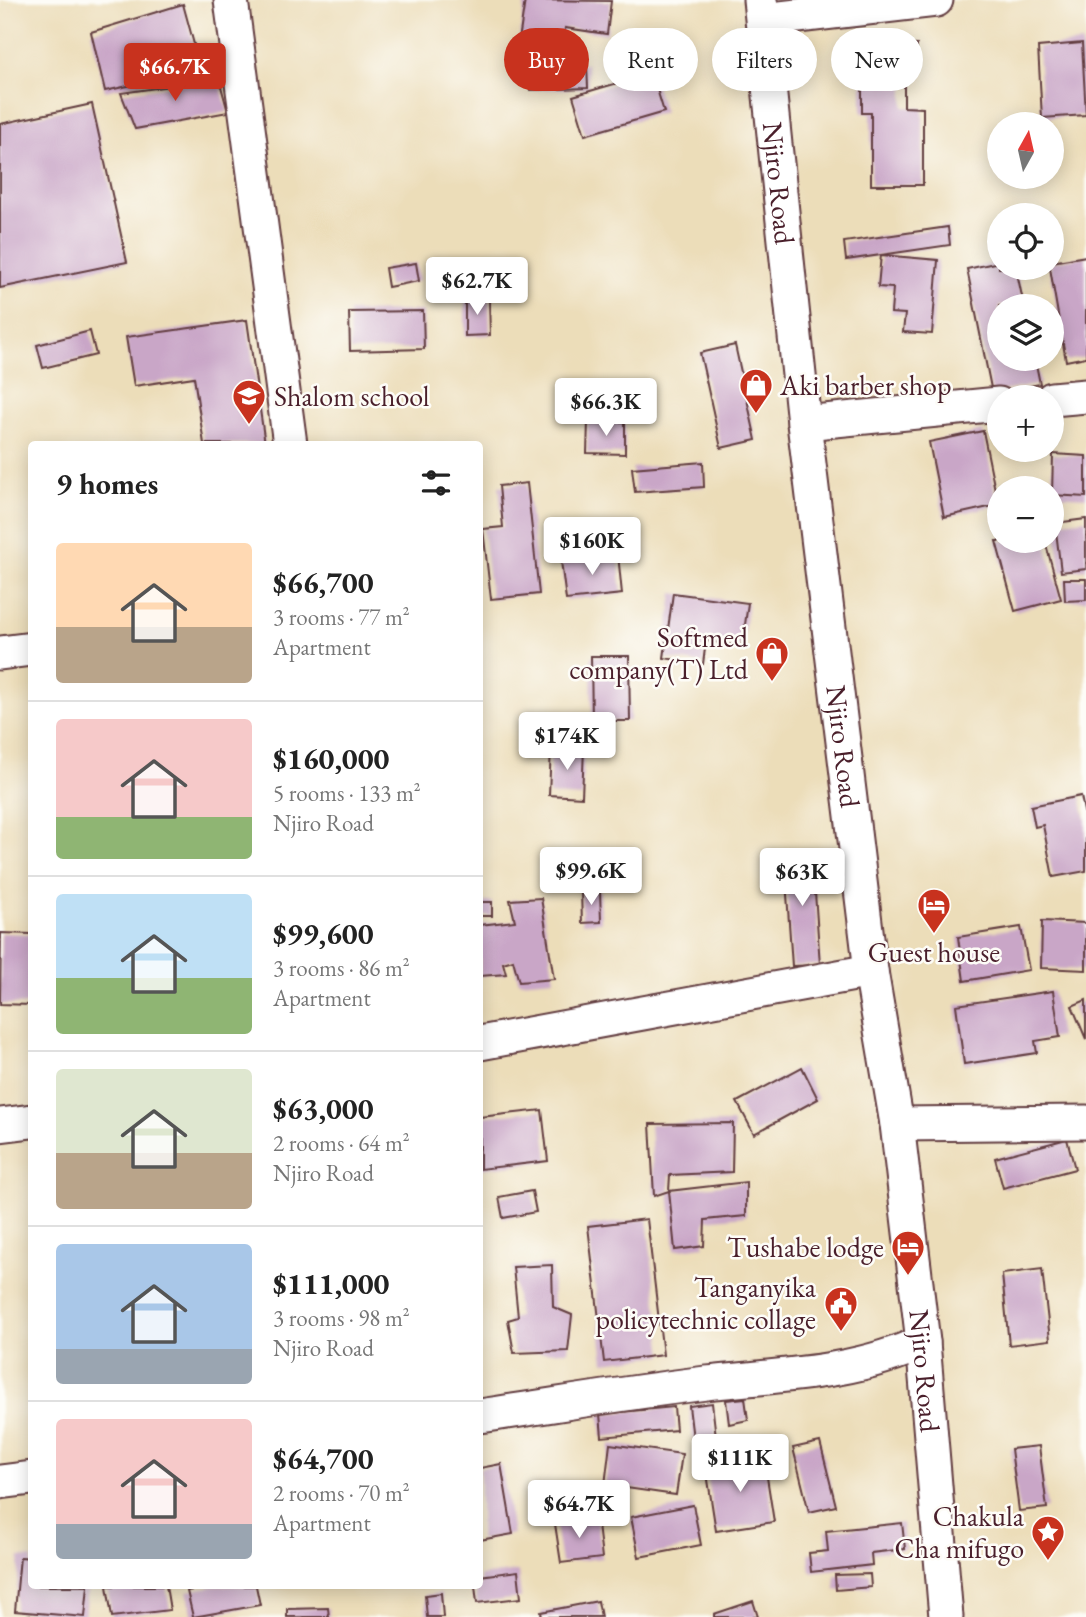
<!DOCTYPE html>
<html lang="en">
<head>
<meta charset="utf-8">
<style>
  body { margin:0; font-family:"EB Garamond",serif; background:#f2f2f2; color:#222; height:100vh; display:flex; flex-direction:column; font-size:26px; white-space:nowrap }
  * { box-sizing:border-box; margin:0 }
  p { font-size:23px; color:#767676 }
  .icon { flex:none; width:38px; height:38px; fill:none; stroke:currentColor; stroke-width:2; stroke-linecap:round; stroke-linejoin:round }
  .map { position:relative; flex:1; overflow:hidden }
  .sheet { position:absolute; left:28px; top:441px; width:455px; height:1148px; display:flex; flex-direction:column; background:#fff; border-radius:7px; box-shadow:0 4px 18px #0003 }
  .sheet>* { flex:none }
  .banner { position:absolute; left:504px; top:28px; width:476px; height:63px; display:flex; gap:14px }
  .needle { width:46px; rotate:8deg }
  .buttons { position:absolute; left:987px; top:112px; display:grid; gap:14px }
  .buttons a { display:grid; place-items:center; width:77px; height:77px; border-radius:50%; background:#fff; box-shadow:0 4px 18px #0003; font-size:35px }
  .price { position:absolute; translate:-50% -60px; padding:0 16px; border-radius:7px; background:#fff; color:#222; font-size:23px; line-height:46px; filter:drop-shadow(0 2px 4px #0008) }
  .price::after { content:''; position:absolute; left:50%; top:42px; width:21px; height:16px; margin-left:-10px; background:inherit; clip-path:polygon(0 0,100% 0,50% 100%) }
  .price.on { background:#c8321e; color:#fff }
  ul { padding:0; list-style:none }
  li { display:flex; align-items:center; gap:21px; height:175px; padding:0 28px }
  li+li { border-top:2px solid #e0e0e0 }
  li span { display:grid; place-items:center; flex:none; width:196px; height:140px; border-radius:7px; color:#555 }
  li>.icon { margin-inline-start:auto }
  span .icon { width:84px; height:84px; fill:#fffc; stroke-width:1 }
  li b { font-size:30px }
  h2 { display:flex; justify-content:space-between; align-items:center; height:84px; padding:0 28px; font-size:30px }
  .chip { padding:0 24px; border-radius:32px; background:#fff; box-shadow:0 4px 18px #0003; font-size:24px; line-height:63px }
  .chip.on { background:#c8321e; color:#fff }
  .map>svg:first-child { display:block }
</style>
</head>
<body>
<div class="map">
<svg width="1086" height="1617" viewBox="0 0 1086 1617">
  <rect width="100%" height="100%" fill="#fdfcf7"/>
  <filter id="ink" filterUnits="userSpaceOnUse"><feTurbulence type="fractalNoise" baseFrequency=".0143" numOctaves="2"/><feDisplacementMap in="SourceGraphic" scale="14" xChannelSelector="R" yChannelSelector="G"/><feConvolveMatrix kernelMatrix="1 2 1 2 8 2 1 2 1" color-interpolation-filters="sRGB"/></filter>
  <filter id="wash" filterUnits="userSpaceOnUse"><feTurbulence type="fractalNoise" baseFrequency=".00686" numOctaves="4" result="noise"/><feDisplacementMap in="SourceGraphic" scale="28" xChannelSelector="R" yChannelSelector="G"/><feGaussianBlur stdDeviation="1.57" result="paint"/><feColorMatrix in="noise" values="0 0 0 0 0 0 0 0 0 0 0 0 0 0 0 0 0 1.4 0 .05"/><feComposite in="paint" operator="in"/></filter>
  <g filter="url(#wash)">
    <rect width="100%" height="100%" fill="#ecddb9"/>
    <g id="blocks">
      <g fill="#c9a6c7">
        <polygon points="525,0 611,1 607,34 565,28 561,53 518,47"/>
        <polygon points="183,4 201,70 105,91 91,32"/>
        <polygon points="1082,43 1086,115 1042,118 1038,47"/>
        <polygon points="884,44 917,45 916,70 883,68"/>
        <polygon points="587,64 588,88 530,90 529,66"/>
        <polygon points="652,73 664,112 585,135 573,96"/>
        <polygon points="219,79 228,112 135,129 121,93"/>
        <polygon points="904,82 904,107 923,108 923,185 871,185 871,113 862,113 862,83"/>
        <polygon points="92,104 127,262 0,288 0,124"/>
        <polygon points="948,227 950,245 846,260 844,242"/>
        <polygon points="881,255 938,260 932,334 903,332 905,314 891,313 893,288 878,287"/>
        <polygon points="1086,256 1086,357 1066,361 1050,268 1052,262"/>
        <polygon points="999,262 999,268 1016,268 1024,306 999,306 999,359 1035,359 1040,384 992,393 967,269"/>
        <polygon points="416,263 419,281 388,287 385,268"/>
        <polygon points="465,299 489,299 490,335 465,336"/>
        <polygon points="423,311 424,349 350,351 349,312"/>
        <polygon points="247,320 265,444 204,444 194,377 134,386 126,337"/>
        <polygon points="90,331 96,355 43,368 37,345"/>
        <polygon points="735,345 756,440 721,448 700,353"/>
        <polygon points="588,421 625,422 625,454 587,453"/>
        <polygon points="983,431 998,505 944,517 929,442"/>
        <polygon points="1053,454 1086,456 1086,497 1052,495"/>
        <polygon points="703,462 704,487 635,492 632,468"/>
        <polygon points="527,483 539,594 491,599 483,529 503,527 499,486"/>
        <polygon points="1086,519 1086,569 1061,572 1055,523"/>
        <polygon points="996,541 1045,541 1061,599 1015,611"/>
        <polygon points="618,554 622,594 566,600 561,561"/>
        <polygon points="1064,579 1086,579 1086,600 1065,601"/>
        <polygon points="673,593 748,603 742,646 706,641 703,664 664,658"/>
        <polygon points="591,656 629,656 630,721 592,721"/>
        <polygon points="551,747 584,748 582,797 549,795"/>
        <polygon points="1081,796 1086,821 1086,871 1053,877 1043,825 1035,827 1031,806"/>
        <polygon points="812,849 820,965 792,966 784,851"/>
        <polygon points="581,891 600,891 601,922 582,923"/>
        <polygon points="541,898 554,979 519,982 513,960 503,963 506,974 480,976 480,925 515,921 510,900"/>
        <rect x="480" y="902" width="12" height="14"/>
        <polygon points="1042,921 1086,923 1086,970 1041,968"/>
        <polygon points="1021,927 1029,970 964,981 958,937"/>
        <polygon points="1,933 32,934 32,1005 0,1004"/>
        <polygon points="1053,991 1060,1037 1035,1041 1037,1053 964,1064 956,1005"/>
        <polygon points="1086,1000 1086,1039 1072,1006"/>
        <polygon points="802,1067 818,1099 754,1134 737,1102"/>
        <polygon points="542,1110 548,1161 480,1169 480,1117"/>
        <polygon points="733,1123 732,1172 670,1175 669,1191 654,1196 650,1124"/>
        <polygon points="1067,1139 1075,1169 1003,1188 995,1158"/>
        <polygon points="746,1182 746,1216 705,1220 704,1246 675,1250 669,1191"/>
        <polygon points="532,1191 536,1212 503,1218 499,1197"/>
        <polygon points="647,1219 663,1355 604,1362 588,1226"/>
        <polygon points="552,1265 553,1307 572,1315 568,1351 514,1353 508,1320 518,1317 513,1267"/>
        <polygon points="1042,1269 1050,1340 1009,1345 1002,1274"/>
        <polygon points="745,1398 748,1420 729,1424 726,1400"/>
        <polygon points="712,1403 716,1437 693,1439 689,1406"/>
        <polygon points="674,1407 676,1430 602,1437 600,1414"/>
        <polygon points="820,1442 836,1506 809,1512 793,1448"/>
        <polygon points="610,1444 682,1454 676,1495 605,1485"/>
        <polygon points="1039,1446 1047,1508 1019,1511 1011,1449"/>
        <polygon points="764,1458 774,1522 716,1531 706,1467"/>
        <polygon points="501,1464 513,1534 480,1540 480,1468"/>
        <polygon points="693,1505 701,1545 639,1557 631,1517"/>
        <polygon points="597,1517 602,1558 561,1563 555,1524"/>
        <polygon points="902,1523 905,1549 871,1553 872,1565 811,1572 809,1553 828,1551 826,1531"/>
        <polygon points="20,1557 32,1558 32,1586 88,1586 85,1617 15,1611"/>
        <polygon points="518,1571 521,1598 477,1603 475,1586 480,1586 480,1576"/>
        <polygon points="870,1574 871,1587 836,1590 835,1575"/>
        <polygon points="107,1586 166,1586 170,1610 112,1617"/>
        <polygon points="214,1586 256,1586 260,1605 193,1617 187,1591"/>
        <polygon points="441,1593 443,1617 427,1617 425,1595"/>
        <polygon points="598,1601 601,1617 542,1617 541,1612"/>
        <polygon points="753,1601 758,1617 714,1617 714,1614"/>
        <polygon points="328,1608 329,1617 287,1617 287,1609"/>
      </g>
    </g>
  </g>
  <g filter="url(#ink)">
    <use href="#blocks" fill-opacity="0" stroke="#623c40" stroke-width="2"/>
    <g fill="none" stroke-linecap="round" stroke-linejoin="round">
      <defs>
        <g id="minor">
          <polyline points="231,0 290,444"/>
          <path id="s1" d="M760 0 804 423 871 971 897 1124 923 1342 946 1617"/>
          <polyline points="763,20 936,0"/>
          <polyline points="1052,399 1086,396"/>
          <polyline points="804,423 999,404"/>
          <polyline points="0,653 32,649"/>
          <polyline points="480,1043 871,971"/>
          <polyline points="897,1124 1086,1122"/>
          <polyline points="0,1125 32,1121"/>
          <path d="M480 1416C555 1405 630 1392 706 1383 780 1375 855 1374 923 1342"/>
          <polyline points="0,1482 32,1478"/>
        </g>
      </defs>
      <use href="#minor" stroke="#623c40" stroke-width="37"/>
      <use href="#minor" stroke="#fff" stroke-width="33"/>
    </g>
  </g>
  <defs>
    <symbol id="shop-pin" viewBox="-11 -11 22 30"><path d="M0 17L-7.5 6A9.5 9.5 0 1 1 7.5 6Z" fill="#c8321e" stroke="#fdfcf7"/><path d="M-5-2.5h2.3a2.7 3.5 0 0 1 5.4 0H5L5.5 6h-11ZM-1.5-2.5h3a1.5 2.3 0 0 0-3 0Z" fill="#fff"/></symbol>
    <symbol id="school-pin" viewBox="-11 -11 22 30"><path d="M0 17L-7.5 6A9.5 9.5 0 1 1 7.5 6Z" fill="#c8321e" stroke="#fdfcf7"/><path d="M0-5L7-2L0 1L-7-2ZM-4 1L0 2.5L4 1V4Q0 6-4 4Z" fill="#fff"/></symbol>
    <symbol id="hotel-pin" viewBox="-11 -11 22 30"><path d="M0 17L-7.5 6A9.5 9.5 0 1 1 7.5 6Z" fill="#c8321e" stroke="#fdfcf7"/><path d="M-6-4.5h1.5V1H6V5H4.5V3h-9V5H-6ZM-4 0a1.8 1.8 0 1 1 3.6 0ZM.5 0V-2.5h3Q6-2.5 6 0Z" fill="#fff"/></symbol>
    <symbol id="civic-pin" viewBox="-11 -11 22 30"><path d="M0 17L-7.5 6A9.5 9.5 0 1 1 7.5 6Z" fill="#c8321e" stroke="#fdfcf7"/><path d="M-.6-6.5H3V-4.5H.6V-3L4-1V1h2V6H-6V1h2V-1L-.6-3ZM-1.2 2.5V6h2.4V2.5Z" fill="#fff"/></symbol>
    <symbol id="sight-pin" viewBox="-11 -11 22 30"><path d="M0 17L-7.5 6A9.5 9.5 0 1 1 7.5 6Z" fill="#c8321e" stroke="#fdfcf7"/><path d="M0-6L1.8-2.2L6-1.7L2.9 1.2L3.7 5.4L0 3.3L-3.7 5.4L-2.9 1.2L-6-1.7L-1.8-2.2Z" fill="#fff"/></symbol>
  </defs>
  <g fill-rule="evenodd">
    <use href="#shop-pin" x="737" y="366" width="38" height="52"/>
    <use href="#school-pin" x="230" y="377" width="38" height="52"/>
    <use href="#shop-pin" x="753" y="634" width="38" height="52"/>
    <use href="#hotel-pin" x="915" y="886" width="38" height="52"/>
    <use href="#hotel-pin" x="889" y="1228" width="38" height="52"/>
    <use href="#civic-pin" x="822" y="1284" width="38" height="52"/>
    <use href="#sight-pin" x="1029" y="1513" width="38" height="52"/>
  </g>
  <g text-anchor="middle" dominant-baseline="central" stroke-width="5" stroke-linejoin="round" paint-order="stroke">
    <g font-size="28" fill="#4a1f2b" stroke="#fdfcf7">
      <text stroke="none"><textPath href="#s1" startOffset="184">Njiro Road</textPath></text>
      <text stroke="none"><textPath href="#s1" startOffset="751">Njiro Road</textPath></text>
      <text stroke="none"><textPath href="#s1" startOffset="1381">Njiro Road</textPath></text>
    </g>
    <g font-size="28" fill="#4a1f2b" stroke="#fdfcf7" text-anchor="end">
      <text x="780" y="385" text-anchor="start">Aki barber shop</text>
      <text x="274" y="396" text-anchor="start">Shalom school</text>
      <text x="748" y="637">Softmed<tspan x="748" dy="32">company(T) Ltd</tspan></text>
      <text x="934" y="952" text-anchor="middle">Guest house</text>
      <text x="884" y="1247">Tushabe lodge</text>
      <text x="816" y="1287">Tanganyika<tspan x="816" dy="32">policytechnic collage</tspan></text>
      <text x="1024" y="1516">Chakula<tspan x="1024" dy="32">Cha mifugo</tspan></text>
    </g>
  </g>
</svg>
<div class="buttons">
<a><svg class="needle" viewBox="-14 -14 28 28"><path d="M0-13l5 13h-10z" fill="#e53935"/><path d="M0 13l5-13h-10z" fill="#767676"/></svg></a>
<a><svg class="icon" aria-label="locate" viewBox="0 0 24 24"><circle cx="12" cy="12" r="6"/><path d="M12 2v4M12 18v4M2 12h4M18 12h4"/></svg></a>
<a><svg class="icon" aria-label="layers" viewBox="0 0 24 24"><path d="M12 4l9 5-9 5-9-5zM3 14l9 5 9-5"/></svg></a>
<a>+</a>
<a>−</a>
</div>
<b class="price on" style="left:175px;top:103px">$66.7K</b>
<b class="price" style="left:477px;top:317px">$62.7K</b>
<b class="price" style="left:606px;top:438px">$66.3K</b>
<b class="price" style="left:592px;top:577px">$160K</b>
<b class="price" style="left:567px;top:772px">$174K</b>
<b class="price" style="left:591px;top:907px">$99.6K</b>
<b class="price" style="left:802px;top:908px">$63K</b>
<b class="price" style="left:740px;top:1494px">$111K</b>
<b class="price" style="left:579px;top:1540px">$64.7K</b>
<div class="banner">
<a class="chip on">Buy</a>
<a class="chip">Rent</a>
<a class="chip">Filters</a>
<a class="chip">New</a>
</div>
<section class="sheet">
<h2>9 homes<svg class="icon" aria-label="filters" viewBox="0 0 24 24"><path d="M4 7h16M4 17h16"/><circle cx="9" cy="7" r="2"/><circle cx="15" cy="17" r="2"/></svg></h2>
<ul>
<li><span style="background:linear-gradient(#ffd9b3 60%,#b9a48a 0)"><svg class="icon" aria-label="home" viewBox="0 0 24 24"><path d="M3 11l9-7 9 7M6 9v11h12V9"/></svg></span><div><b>$66,700</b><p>3 rooms · 77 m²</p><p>Apartment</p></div></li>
<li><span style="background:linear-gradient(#f6c9c9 70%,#8fb573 0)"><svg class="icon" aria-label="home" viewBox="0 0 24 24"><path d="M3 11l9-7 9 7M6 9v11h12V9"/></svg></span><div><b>$160,000</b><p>5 rooms · 133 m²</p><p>Njiro Road</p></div></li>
<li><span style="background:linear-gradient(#bfe0f5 60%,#8fb573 0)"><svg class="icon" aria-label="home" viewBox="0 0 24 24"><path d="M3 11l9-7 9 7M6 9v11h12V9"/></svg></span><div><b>$99,600</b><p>3 rooms · 86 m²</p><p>Apartment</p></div></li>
<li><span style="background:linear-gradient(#dfe7d0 60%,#b9a48a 0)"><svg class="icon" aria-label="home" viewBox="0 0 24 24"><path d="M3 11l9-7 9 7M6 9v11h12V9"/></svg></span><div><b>$63,000</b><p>2 rooms · 64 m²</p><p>Njiro Road</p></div></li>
<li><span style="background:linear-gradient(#a9c7e8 75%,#9aa5b1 0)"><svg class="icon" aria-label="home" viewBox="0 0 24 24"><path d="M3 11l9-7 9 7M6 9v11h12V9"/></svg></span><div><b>$111,000</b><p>3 rooms · 98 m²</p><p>Njiro Road</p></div></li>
<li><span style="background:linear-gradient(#f6c9c9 75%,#9aa5b1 0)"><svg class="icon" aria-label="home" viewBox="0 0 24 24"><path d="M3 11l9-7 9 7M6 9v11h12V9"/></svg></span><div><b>$64,700</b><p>2 rooms · 70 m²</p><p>Apartment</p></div></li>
</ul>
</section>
</div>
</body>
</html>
